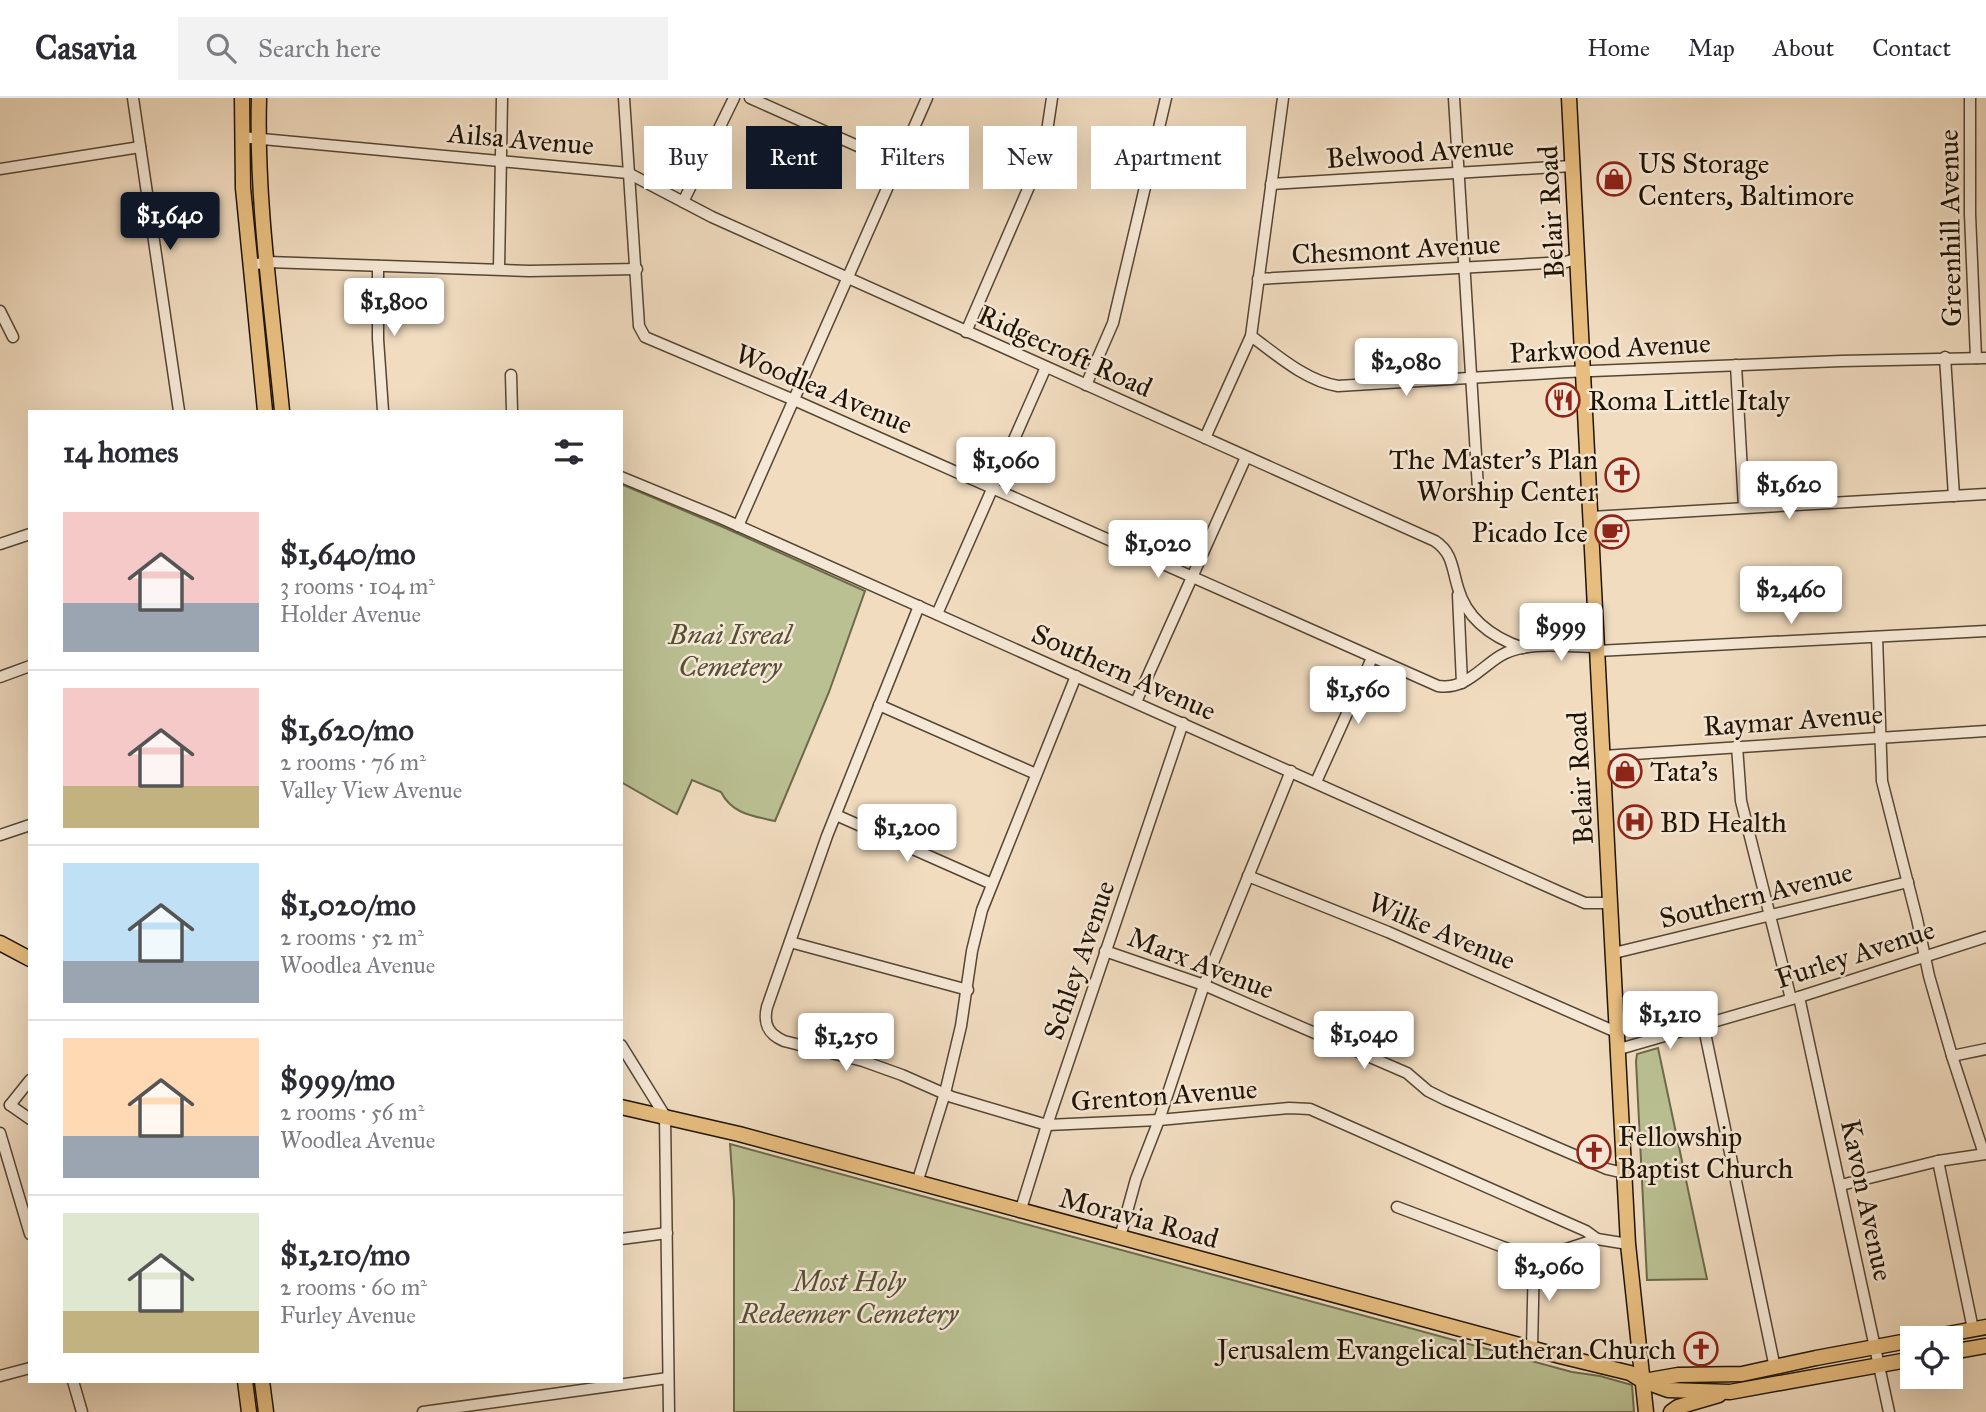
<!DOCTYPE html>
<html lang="en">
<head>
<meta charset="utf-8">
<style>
  body { margin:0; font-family:"IM FELL Great Primer",serif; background:#f2f2f3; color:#2b2b33; height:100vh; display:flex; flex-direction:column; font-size:26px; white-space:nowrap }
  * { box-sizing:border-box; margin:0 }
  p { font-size:23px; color:#7c7c81 }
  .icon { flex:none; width:38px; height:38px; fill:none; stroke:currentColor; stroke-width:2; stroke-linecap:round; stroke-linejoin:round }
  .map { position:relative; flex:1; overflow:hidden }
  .panel { position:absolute; left:28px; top:312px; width:595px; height:973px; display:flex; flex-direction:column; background:#fff; border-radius:0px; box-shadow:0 7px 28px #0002 }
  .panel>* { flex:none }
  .top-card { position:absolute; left:644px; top:28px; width:665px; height:63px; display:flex; gap:14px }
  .controls { position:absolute; left:1900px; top:1228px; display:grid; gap:14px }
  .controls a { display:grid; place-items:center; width:63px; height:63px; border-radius:0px; background:#fff; box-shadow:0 7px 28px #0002; font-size:35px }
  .price { position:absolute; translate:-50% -60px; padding:0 16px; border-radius:7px; background:#fff; color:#222; font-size:23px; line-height:46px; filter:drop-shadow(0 2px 4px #0008) }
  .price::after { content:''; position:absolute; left:50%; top:42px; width:21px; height:16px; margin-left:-10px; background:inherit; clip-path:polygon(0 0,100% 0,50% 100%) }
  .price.current { background:#111827; color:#fff }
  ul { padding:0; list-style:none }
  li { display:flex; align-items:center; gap:21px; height:175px; padding:0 35px }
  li+li { border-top:2px solid #e1e1e2 }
  li span { display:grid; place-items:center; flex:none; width:196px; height:140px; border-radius:0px; color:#555 }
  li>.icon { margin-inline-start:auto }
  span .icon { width:84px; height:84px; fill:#fffc; stroke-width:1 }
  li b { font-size:30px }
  h2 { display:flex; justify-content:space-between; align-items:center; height:84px; padding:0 35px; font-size:30px }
  .tag { padding:0 24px; border-radius:0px; background:#fff; box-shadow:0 7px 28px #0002; font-size:24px; line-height:63px }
  .tag.current { background:#111827; color:#fff }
  header { display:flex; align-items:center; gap:42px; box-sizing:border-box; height:98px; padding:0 35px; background:#fff; border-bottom:2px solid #e1e1e2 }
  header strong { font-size:33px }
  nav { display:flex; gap:38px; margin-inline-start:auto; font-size:24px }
  .search { width:490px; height:63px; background:#f2f2f3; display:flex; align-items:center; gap:18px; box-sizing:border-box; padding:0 24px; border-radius:0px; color:#7c7c81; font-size:26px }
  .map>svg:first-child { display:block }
</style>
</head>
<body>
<header>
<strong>Casavia</strong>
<div class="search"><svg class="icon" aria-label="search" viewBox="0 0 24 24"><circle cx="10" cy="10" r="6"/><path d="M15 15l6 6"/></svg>Search here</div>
<nav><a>Home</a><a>Map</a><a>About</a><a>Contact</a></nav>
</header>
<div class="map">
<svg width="1986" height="1314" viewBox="0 0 1986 1314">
  <rect width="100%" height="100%" fill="#f1dcc0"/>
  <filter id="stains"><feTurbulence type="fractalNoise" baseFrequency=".00286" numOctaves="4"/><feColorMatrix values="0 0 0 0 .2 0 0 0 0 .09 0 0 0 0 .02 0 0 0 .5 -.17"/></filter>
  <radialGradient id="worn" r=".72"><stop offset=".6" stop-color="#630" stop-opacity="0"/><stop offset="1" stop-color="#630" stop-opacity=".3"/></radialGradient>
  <g fill="#bac092" stroke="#6c6a4b" stroke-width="2">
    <path d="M621 386 723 429 865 493 829 594 775 723C753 718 732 716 721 694L692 682 677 716 621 684Z"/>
    <polygon points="1658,950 1707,1181 1647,1182 1636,963 1637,956"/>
    <polygon points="730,1046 1572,1274 1600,1278 1632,1287 1634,1314 734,1314 734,1103"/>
  </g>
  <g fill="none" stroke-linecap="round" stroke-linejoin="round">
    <defs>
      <g id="minor">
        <polyline points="133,0 179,313"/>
        <path d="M624 0 639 228 645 239 794 302 1438 588C1465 592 1479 571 1500 558 1527 542 1566 549 1597 549"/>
        <polyline points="750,0 898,66"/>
        <polyline points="1454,0 1478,390"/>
        <polyline points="1970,0 1970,116 1976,260"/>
        <path d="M241 39 628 75 712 119 1435 443C1453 455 1452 471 1458 490 1467 522 1494 540 1523 550"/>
        <polyline points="0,71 140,49"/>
        <polyline points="1271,86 1572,68"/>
        <polyline points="683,104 734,0"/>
        <polyline points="251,167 268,164 529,173 637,171"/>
        <polyline points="378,168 378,241 383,313"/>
        <polyline points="499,171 502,0"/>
        <polyline points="1258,181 1566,164 1578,160"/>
        <polyline points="0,213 13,239"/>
        <polyline points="966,234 1041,61 1046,40 1052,0"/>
        <path d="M1251 238C1277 257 1306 283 1338 288L1567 274 1841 263 1986 260"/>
        <polyline points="1945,259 1954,398"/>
        <polyline points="1736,267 1744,409"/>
        <polyline points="511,277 512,313"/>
        <polyline points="1086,287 1113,225 1166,0"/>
        <polyline points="1205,340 1251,238 1283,0"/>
        <polyline points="621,379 723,421 1562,795 1585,805 1610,805"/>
        <polyline points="1591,419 1986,396"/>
        <polyline points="738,428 927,0"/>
        <polyline points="0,446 30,436"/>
        <polyline points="1458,497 1462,585"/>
        <path d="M919 508 827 738 767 909C763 926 768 936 784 943L863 963 902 977 952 999 1047 1027 1159 1022 1289 1010 1310 1011 1586 1133 1597 1141"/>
        <polyline points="937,516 1046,269"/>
        <polyline points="1877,539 1882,683 1917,821 1929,878 1952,958 1984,1056"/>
        <polyline points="1597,553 1986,533"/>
        <polyline points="0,579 30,568"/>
        <polyline points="1136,604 1246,359"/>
        <polyline points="879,607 1036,676"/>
        <polyline points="1737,648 1741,703 1791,901"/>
        <polyline points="1603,658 1986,633"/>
        <polyline points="1316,684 1372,560"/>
        <polyline points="836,717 992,786"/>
        <polyline points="0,737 30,727"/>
        <polyline points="1248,778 1388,834 1616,934"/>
        <polyline points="790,844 968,892"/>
        <polyline points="1105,853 1204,887 1407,975 1428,993 1446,1002 1607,1071 1624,1075"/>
        <polyline points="1614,855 1908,784"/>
        <polyline points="1799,899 1889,1314"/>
        <polyline points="1705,927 1705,935 1775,1270"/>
        <polyline points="621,947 665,1018 669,1314"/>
        <polyline points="1616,952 1799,899 1986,839"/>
        <polyline points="1952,958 1986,951"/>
        <polyline points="10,1007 30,982"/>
        <polyline points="10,1007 30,1021"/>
        <polyline points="0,1035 30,1136"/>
        <polyline points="1938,1063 1973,1231"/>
        <polyline points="917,1085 945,995 961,928 972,853 982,812 1076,578"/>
        <polyline points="1841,1087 1938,1063 1986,1056"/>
        <polyline points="1397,1109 1527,1158 1548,1157 1597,1141 1628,1146"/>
        <polyline points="1020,1114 1047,1027 1183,625"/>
        <polyline points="1120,1139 1136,1081 1159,1022 1204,887 1291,673"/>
        <polyline points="621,1141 667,1135"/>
        <polyline points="1532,1251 1534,1159"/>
        <polyline points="0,1278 30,1270"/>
        <polyline points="73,1283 82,1314"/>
        <polyline points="423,1314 668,1280"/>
      </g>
      <g id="major">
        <polyline points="242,0 243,90 265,313"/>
        <path d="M259 0C256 105 272 209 282 313"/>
        <polyline points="1569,0 1610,805 1628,1146 1646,1314"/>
        <polyline points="0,845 30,861"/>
        <polyline points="621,1009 739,1036 1560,1258 1630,1275 1643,1283 1668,1292 1730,1294 1913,1261"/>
        <polyline points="1921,1241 1986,1229"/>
        <polyline points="1951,1254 1986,1248"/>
        <polyline points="245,1283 249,1314"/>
        <polyline points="262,1283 266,1314"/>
        <polyline points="1644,1283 1678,1277 1742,1276 1816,1260 1913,1242"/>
        <polyline points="1671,1314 1678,1309 1719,1297"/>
      </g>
    </defs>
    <use href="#minor" stroke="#544633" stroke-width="13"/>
    <use href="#major" stroke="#1f1404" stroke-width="17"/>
    <use href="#minor" stroke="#f6e8d6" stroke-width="10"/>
    <use href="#major" stroke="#e8be80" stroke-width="14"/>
  </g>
  <defs>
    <symbol id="shop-ring" viewBox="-11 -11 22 22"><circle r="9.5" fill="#f6e8d6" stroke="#8f2418" stroke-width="1.5"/><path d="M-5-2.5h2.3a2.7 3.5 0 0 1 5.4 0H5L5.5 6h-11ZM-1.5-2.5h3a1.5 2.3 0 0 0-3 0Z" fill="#8f2418"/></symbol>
    <symbol id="restaurant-ring" viewBox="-11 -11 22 22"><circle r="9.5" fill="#f6e8d6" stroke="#8f2418" stroke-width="1.5"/><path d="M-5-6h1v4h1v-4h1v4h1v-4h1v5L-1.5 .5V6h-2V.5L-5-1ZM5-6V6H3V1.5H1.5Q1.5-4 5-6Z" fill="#8f2418"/></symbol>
    <symbol id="church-ring" viewBox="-11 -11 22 22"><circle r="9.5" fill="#f6e8d6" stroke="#8f2418" stroke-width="1.5"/><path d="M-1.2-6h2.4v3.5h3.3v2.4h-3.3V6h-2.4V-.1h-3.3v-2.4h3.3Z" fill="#8f2418"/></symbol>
    <symbol id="cafe-ring" viewBox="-11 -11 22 22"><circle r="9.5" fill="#f6e8d6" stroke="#8f2418" stroke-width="1.5"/><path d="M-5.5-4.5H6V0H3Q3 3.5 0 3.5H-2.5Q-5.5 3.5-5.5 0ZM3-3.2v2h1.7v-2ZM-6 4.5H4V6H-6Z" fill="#8f2418"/></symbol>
    <symbol id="hospital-ring" viewBox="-11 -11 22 22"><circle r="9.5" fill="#f6e8d6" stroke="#8f2418" stroke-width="1.5"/><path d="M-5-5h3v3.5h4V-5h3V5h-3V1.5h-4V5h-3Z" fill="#8f2418"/></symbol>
  </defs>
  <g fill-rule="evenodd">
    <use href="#shop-ring" x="1595" y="62" width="38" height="38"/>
    <use href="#restaurant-ring" x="1544" y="283" width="38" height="38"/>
    <use href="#church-ring" x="1603" y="358" width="38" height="38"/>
    <use href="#cafe-ring" x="1593" y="415" width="38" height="38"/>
    <use href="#shop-ring" x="1606" y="654" width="38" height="38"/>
    <use href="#hospital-ring" x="1616" y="705" width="38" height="38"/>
    <use href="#church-ring" x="1575" y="1035" width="38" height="38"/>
    <use href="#church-ring" x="1682" y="1232" width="38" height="38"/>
  </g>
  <g text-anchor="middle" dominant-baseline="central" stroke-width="5" stroke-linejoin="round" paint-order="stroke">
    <g font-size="28" fill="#1f1404" stroke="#f6e8d6">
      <text transform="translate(521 41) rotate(5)">Ailsa Avenue</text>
      <text transform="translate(1420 54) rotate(-4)">Belwood Avenue</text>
      <text transform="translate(1551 114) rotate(-93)">Belair Road</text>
      <text transform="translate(1950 130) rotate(-91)">Greenhill Avenue</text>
      <text transform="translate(1396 151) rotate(-3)">Chesmont Avenue</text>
      <text transform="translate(1610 250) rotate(-3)">Parkwood Avenue</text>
      <text transform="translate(1065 253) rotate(24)">Ridgecroft Road</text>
      <text transform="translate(824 291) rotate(23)">Woodlea Avenue</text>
      <text transform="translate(1124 574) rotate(24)">Southern Avenue</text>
      <text transform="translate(1793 622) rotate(-4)">Raymar Avenue</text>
      <text transform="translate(1580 680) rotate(-93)">Belair Road</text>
      <text transform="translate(1756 797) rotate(-14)">Southern Avenue</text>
      <text transform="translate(1442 833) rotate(23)">Wilke Avenue</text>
      <text transform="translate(1855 856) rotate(-18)">Furley Avenue</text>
      <text transform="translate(1079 862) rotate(-71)">Schley Avenue</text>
      <text transform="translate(1201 865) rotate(21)">Marx Avenue</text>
      <text transform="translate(1164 997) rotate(-4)">Grenton Avenue</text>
      <text transform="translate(1867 1102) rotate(78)">Kavon Avenue</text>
      <text transform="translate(1139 1120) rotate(15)">Moravia Road</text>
    </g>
    <g font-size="28" fill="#1f1404" stroke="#f6e8d6" text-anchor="start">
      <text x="1638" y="65">US Storage<tspan x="1638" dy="32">Centers, Baltimore</tspan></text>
      <text x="1588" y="302">Roma Little Italy</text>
      <text x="1598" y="361" text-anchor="end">The Master's Plan<tspan x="1598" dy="32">Worship Center</tspan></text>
      <text x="1588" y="434" text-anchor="end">Picado Ice</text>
      <text x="1650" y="673">Tata's</text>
      <text x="1660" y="724">BD Health</text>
      <text x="1618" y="1038">Fellowship<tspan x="1618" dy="32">Baptist Church</tspan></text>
      <text x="1676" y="1251" text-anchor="end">Jerusalem Evangelical Lutheran Church</text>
    </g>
    <g font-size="28" font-style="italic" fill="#555036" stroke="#f6e8d6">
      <text x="730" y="536">Bnai Isreal<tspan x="730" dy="32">Cemetery</tspan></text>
      <text x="849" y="1183">Most Holy<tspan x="849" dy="32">Redeemer Cemetery</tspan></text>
    </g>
  </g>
  <rect width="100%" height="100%" filter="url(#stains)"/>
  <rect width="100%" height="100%" fill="url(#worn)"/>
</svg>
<div class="controls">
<a><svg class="icon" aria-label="locate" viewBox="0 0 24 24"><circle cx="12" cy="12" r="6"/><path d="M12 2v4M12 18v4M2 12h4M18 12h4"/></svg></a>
</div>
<b class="price current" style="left:170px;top:154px">$1,640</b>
<b class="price" style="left:394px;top:240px">$1,800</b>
<b class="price" style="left:1406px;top:300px">$2,080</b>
<b class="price" style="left:1006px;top:399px">$1,060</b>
<b class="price" style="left:1789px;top:423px">$1,620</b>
<b class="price" style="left:1158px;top:482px">$1,020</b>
<b class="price" style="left:1791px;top:528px">$2,460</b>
<b class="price" style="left:1561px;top:565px">$999</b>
<b class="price" style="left:1358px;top:628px">$1,560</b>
<b class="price" style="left:907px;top:766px">$1,200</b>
<b class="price" style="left:1670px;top:953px">$1,210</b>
<b class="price" style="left:1364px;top:973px">$1,040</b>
<b class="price" style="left:846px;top:975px">$1,250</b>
<b class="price" style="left:1549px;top:1205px">$2,060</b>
<div class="top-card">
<a class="tag">Buy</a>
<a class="tag current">Rent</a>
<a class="tag">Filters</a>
<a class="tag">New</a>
<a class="tag">Apartment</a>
</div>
<section class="panel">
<h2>14 homes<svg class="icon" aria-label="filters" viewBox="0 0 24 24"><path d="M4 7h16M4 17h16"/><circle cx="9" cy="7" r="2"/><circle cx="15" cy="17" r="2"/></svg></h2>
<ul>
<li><span style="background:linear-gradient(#f6c9c9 65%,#9aa5b1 0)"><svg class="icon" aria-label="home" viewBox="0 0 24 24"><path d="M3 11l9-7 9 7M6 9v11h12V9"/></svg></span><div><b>$1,640/mo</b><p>3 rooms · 104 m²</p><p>Holder Avenue</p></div></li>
<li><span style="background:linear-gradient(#f6c9c9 70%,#c2b280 0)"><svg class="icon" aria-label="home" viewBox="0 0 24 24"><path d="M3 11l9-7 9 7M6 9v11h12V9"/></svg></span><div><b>$1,620/mo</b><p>2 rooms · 76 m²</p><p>Valley View Avenue</p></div></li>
<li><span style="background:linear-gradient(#bfe0f5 70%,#9aa5b1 0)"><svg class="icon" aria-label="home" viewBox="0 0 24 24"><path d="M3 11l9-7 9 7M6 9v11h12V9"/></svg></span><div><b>$1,020/mo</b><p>2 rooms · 52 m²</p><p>Woodlea Avenue</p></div></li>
<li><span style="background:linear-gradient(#ffd9b3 70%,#9aa5b1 0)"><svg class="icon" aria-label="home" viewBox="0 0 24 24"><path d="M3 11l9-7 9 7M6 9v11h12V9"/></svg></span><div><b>$999/mo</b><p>2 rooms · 56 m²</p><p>Woodlea Avenue</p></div></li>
<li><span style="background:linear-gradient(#dfe7d0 70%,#c2b280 0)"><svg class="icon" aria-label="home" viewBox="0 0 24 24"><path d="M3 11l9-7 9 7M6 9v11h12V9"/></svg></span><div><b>$1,210/mo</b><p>2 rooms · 60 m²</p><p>Furley Avenue</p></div></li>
</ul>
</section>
</div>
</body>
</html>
